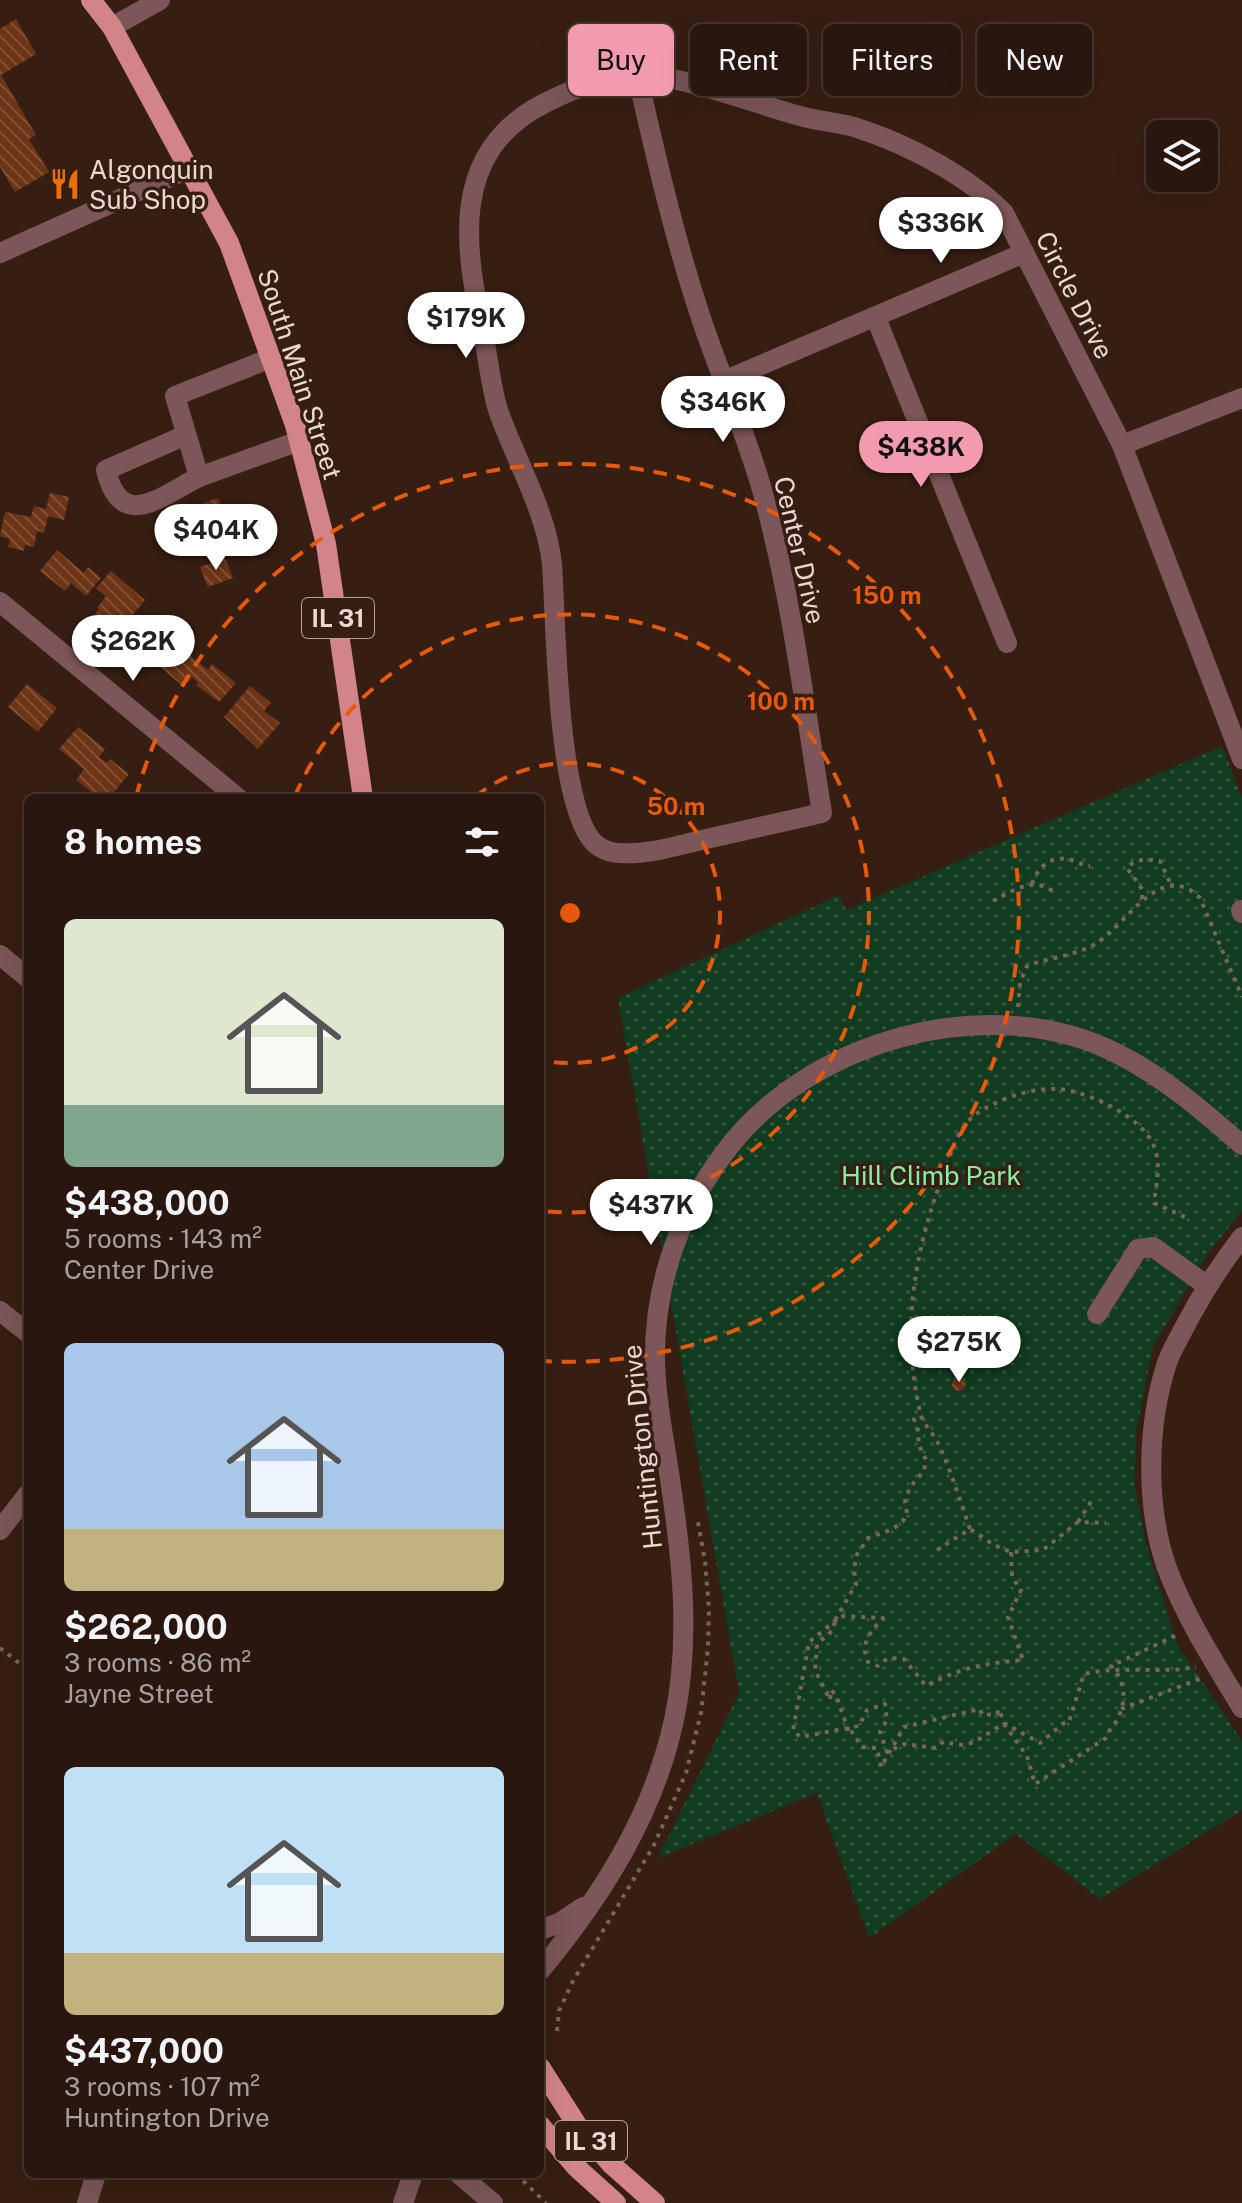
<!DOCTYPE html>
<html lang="en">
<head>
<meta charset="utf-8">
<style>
  body { margin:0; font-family:"Public Sans",sans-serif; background:#311f17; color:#f1f3f6; height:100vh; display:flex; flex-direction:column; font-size:30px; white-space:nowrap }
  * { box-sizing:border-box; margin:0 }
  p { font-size:26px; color:#a59f9e }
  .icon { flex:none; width:44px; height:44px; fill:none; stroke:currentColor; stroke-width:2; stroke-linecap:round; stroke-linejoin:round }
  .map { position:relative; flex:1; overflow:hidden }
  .drawer { position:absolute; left:24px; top:794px; width:520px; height:1384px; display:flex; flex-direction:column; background:#29160e; border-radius:12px; box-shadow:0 8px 32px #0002,0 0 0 2px #45352e }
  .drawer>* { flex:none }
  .top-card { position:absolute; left:568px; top:24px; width:554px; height:72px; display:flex; gap:16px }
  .tools { position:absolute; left:1146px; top:120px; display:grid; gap:16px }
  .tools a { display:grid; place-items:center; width:72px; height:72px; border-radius:12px; background:#29160e; box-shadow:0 8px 32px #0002,0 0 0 2px #45352e; font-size:40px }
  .price { position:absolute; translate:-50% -68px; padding:0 18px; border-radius:28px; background:#fff; color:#222; font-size:26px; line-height:52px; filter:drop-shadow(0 2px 4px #0008) }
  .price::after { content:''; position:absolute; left:50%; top:48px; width:24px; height:18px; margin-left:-12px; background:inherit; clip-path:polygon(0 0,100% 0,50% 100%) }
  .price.current { background:#f29aae; color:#111 }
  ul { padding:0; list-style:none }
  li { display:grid; align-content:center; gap:16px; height:424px; padding:0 40px }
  li span { display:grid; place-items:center; height:248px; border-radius:12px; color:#555 }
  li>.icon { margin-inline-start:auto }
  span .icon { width:144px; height:144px; fill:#fffc; stroke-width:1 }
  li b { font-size:34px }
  h2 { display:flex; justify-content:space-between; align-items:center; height:96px; padding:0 40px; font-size:34px }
  .pill { padding:0 28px; border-radius:12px; background:#29160e; box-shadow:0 8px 32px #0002,0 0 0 2px #45352e; font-size:28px; line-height:72px }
  .pill.current { background:#f29aae; color:#111 }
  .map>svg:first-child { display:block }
</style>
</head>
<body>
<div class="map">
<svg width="1242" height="2203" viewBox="0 0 1242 2203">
  <defs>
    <pattern id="park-dots" width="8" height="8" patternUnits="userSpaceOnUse" patternTransform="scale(2)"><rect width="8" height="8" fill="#113c21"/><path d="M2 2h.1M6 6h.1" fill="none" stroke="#345840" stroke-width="1.8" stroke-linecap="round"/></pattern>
    <pattern id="building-back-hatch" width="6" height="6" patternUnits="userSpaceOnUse" patternTransform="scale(2)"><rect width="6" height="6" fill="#6e3416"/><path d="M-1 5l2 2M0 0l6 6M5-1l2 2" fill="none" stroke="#835137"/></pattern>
  </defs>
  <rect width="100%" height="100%" fill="#371e12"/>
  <polygon fill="url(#park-dots)" points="1222,746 1242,798 1242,1211 1208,1253 1153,1347 1136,1433 1135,1486 1145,1540 1177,1644 1242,1741 1242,1810 1100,1899 1016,1834 869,1938 817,1793 658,1858 739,1693 618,998 839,895 846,910"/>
  <g fill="url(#building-back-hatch)">
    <polygon points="16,19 36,54 1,75 36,135 29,139 49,172 15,192 0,167 0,29"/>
    <polygon points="50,493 69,497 64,520 48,516 44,533 37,531 34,547 25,545 24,551 8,547 10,539 0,536 5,512 31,517 34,506 46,509"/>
    <polygon points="214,499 219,499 228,526 173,550 168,539 162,542 154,525"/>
    <polygon points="57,550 84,573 88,567 101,578 86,596 71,583 65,591 40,571"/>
    <polygon points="225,558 233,578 208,587 200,567"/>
    <polygon points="111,571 145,600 120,630 113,624 111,626 96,613 99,609 97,608 106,596 96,588"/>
    <polygon points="166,636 208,670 212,664 236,683 219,702 196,685 198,682 192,677 184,687 148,657"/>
    <polygon points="27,684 57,708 38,732 8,707"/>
    <polygon points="250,686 271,703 264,711 280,723 258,749 224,717"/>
    <polygon points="78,727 105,749 99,757 107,763 110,759 129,774 109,798 99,798 76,780 84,769 59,749"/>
    <polygon points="962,1377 966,1384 963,1390 955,1391 952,1385 954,1378"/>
  </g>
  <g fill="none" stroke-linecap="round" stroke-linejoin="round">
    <g stroke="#7b655a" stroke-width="4" stroke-dasharray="4 6" stroke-linecap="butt">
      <path d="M1032 884C1041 858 1062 852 1085 866H1090"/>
      <path d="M1142 899V889L1127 868C1135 858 1149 859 1160 861L1172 887"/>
      <path d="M993 901C1013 891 1034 875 1055 893"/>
      <path d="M1018 1007 1020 983 1027 966C1050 957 1077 956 1098 942 1128 923 1161 859 1200 898L1242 997"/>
      <polyline points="1078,1522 1094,1497"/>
      <path d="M970 1529C960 1500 951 1471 938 1443 933 1433 922 1423 920 1412 901 1328 914 1252 944 1173 951 1153 957 1129 975 1115 996 1100 1029 1088 1055 1089 1085 1089 1146 1118 1155 1149 1161 1167 1156 1185 1154 1203L1189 1219"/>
      <polyline points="937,1550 970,1529 994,1545 1011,1552 1043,1550 1078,1522 1106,1523"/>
      <path d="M1011 1552 1012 1577 1021 1590 1008 1617 1023 1660C986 1663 959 1668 926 1686L904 1659 888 1658 878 1666 868 1662C859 1644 871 1631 883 1618L841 1616 809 1642 793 1730 800 1737 859 1726 867 1710 885 1704 887 1720 880 1732 887 1752 904 1744 936 1748 944 1741C972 1752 980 1736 1004 1724L1027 1756 1035 1784 1106 1738C1109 1729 1116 1724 1119 1716 1127 1698 1124 1679 1111 1666L1177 1635"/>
      <polyline points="835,1620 856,1584 854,1570 856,1556 868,1538 893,1529 903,1521 907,1513 905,1501 910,1487 924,1471 926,1460 918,1443 919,1433 914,1419 920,1416"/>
      <path d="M835 1622 832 1631 817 1644 815 1670 830 1700 831 1690 836 1695 850 1735 852 1732 862 1747 877 1748 881 1767 904 1727 980 1709 982 1715 997 1714 999 1709 1004 1723 1040 1743 1064 1723 1069 1722 1084 1674C1120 1665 1159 1674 1196 1667"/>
      <polyline points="0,1648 28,1670"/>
      <polyline points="1121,1709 1202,1678"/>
      <polyline points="557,2031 559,2011 573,1981 654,1845 686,1773 701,1713 708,1647 709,1609 705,1561 697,1517"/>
      <polyline points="516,2174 546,2203"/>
    </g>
    <g stroke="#7c5658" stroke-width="20">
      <polyline points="112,27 160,0"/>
      <path d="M637 74C655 153 673 232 698 309 718 372 747 433 764 497 792 601 805 708 822 813 782 822 742 831 702 840 676 846 647 855 620 853 613 853 604 850 598 846 556 817 556 617 552 564 547 514 516 460 499 413 491 389 489 363 484 338 465 250 447 152 545 103 623 64 654 71 735 96 759 103 783 112 808 118 825 122 844 123 860 129 909 145 968 176 1004 213L1122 445 1242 759"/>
      <polyline points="0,253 190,168"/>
      <polyline points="876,318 1007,643"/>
      <polyline points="271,358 175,396 199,477 299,441"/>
      <polyline points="726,380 1024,253"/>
      <path d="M186 435 106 470C121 533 161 496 199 477"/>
      <polyline points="1122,445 1242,398"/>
      <polyline points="0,602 238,798"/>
      <polyline points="1241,910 1242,913"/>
      <polyline points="0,955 28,978"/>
      <path d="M1242 1237C1218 1268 1201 1295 1183 1330 1178 1340 1171 1351 1167 1363 1147 1424 1145 1506 1167 1568 1185 1617 1215 1663 1242 1708"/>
      <polyline points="0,1311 28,1333"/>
      <polyline points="1097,1314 1138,1249 1153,1247 1206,1285"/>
      <polyline points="0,1530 28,1494"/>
      <polyline points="540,1930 559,1923 583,1907"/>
      <path d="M540 1971C602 1896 653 1816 674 1720 691 1641 682 1558 670 1479 664 1438 655 1396 655 1355 655 1283 680 1213 722 1156 765 1096 832 1056 902 1037 972 1018 1052 1020 1118 1054 1164 1077 1203 1111 1242 1145"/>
      <polyline points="459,2174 493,2203"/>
      <polyline points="87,2203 96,2174"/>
      <polyline points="403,2203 413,2174"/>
    </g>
    <g stroke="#d38489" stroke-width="20">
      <polyline points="91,0 112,27 229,243 295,425 326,544 363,798"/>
      <polyline points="540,2067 577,2125 611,2164 655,2203"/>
      <polyline points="540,2125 576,2167 616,2203"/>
    </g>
  </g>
  <g fill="none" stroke="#e8590c" stroke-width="4" stroke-dasharray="14 10">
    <path d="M475 797A150 150 0 1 1 540 1060"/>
    <path d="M295 796A299 299 0 1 1 541 1211"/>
    <path d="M136 797A449 449 0 1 1 543 1361"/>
  </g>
  <defs>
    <symbol id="restaurant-bare" viewBox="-9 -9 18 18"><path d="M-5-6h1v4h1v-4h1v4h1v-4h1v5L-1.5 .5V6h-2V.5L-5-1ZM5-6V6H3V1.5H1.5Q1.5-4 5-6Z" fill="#e8710a" stroke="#371e12" stroke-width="2.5" paint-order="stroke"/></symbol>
  </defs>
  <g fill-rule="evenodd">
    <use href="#restaurant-bare" x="43" y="162" width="44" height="44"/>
  </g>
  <g text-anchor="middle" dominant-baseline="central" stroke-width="7" stroke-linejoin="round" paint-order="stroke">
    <g fill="#371e12" stroke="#b5a198" stroke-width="2">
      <rect x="302" y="598" width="72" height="40" rx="6"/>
      <rect x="555" y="2121" width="72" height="40" rx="6"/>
    </g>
    <g font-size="24" font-weight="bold" fill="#ebd9d1">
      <text x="338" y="618">IL 31</text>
      <text x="591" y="2141">IL 31</text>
    </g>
    <g font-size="26" fill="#ebd9d1" stroke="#371e12" text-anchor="start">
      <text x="89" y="169">Algonquin<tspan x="89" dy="30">Sub Shop</tspan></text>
    </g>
    <g font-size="26" fill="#ebd9d1" stroke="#371e12">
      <text transform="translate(1075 295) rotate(63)">Circle Drive</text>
      <text transform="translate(300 374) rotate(72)">South Main Street</text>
      <text transform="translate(800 550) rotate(77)">Center Drive</text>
      <text transform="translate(642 1447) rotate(-96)">Huntington Drive</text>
    </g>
    <g font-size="26" fill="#82efa5" stroke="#371e12">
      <text x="931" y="1175">Hill Climb Park</text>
    </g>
  </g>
  <circle cx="570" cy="913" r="12" fill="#e8590c" stroke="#371e12" stroke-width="4"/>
  <g font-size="24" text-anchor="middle" font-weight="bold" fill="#e8590c" stroke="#371e12" stroke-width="7" stroke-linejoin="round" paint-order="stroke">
    <text x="887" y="604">150 m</text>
    <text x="781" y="710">100 m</text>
    <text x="676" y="815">50 m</text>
  </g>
</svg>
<div class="tools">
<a><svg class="icon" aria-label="layers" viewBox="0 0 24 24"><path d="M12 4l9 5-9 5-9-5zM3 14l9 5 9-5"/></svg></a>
</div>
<b class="price" style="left:941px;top:265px">$336K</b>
<b class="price" style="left:466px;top:360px">$179K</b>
<b class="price" style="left:723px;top:444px">$346K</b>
<b class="price current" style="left:921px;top:489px">$438K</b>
<b class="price" style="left:216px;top:572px">$404K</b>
<b class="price" style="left:133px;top:683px">$262K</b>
<b class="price" style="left:651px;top:1247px">$437K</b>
<b class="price" style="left:959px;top:1384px">$275K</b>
<div class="top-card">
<a class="pill current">Buy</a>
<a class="pill">Rent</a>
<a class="pill">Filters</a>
<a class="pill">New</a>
</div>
<section class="drawer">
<h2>8 homes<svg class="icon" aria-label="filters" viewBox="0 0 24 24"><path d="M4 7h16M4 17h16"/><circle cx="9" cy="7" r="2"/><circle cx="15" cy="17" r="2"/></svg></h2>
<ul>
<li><span style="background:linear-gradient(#dfe7d0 75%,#7fa58c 0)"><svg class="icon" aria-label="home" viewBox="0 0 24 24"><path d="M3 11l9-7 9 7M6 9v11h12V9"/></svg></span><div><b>$438,000</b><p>5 rooms · 143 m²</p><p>Center Drive</p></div></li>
<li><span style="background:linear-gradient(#a9c7e8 75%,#c2b280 0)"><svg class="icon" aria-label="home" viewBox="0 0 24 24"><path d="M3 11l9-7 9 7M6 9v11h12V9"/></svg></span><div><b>$262,000</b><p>3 rooms · 86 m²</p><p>Jayne Street</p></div></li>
<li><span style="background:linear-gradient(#bfe0f5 75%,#c2b280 0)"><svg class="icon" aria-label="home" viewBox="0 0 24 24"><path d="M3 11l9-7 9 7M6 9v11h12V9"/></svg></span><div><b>$437,000</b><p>3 rooms · 107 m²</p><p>Huntington Drive</p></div></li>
</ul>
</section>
</div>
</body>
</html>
